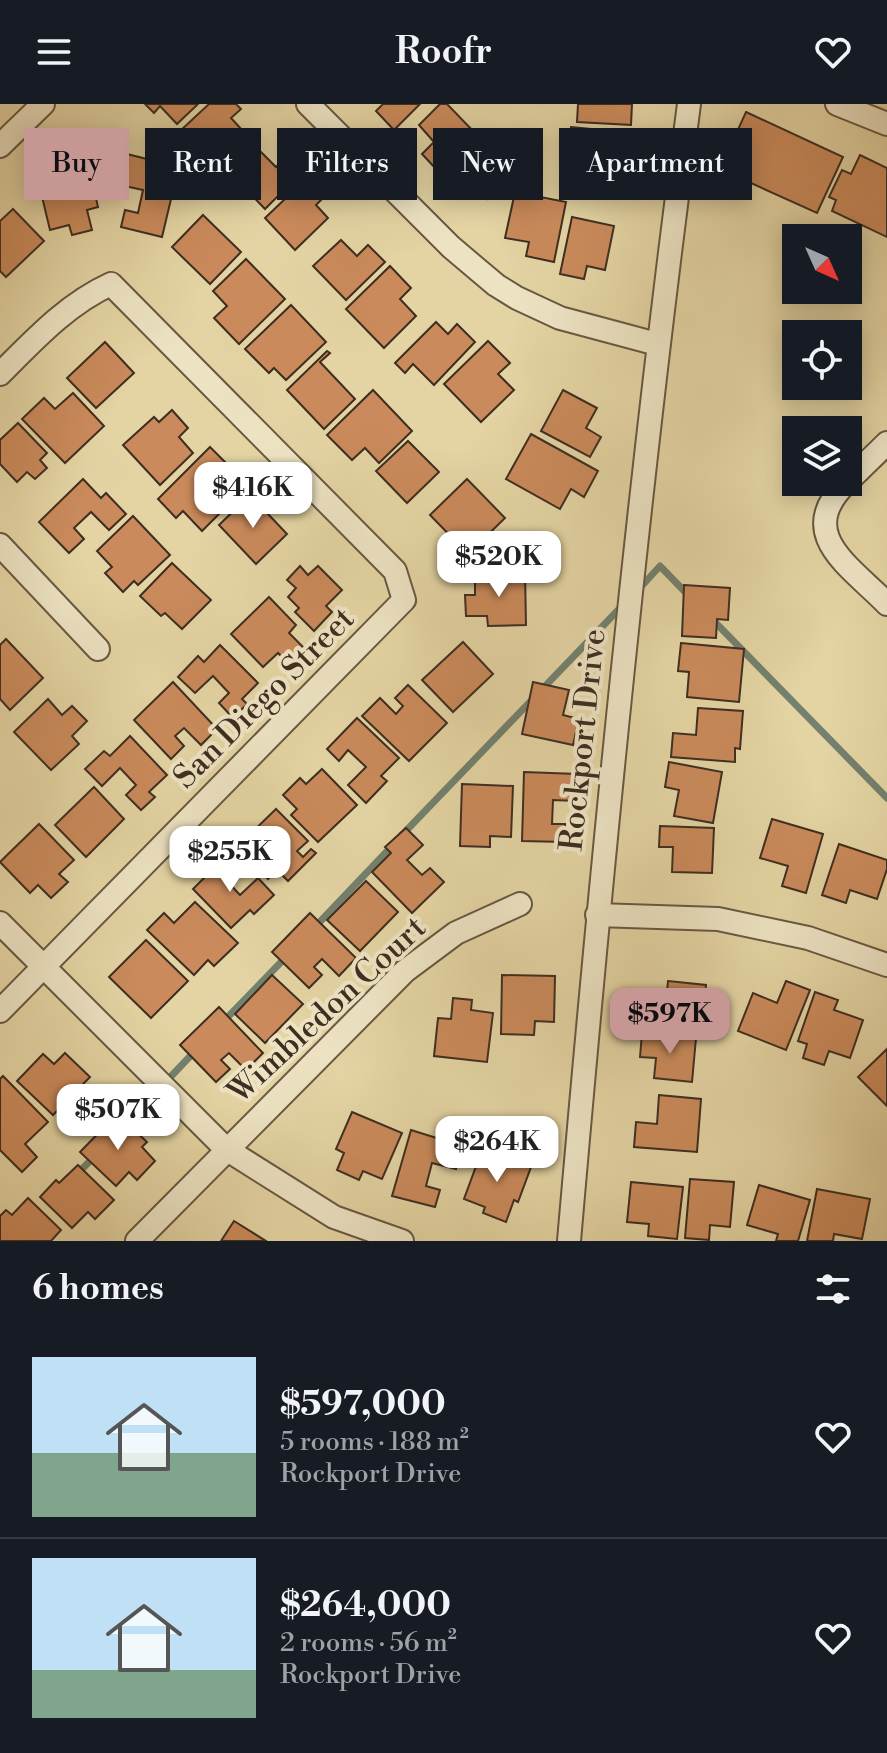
<!DOCTYPE html>
<html lang="en">
<head>
<meta charset="utf-8">
<style>
  body { margin:0; font-family:"Libre Bodoni",serif; background:#20242c; color:#f1f3f6; height:100vh; display:flex; flex-direction:column; font-size:30px; white-space:nowrap }
  * { box-sizing:border-box; margin:0 }
  p { font-size:26px; color:#9ea1a6 }
  .icon { flex:none; width:44px; height:44px; fill:none; stroke:currentColor; stroke-width:2; stroke-linecap:round; stroke-linejoin:round }
  .map { position:relative; height:1137px; overflow:hidden }
  .details { display:flex; flex-direction:column; background:#171b24; flex:1 }
  .details>* { flex:none }
  .top-card { position:absolute; left:24px; top:24px; width:840px; height:72px; display:flex; gap:16px }
  .needle { width:52px; rotate:135deg }
  .controls { position:absolute; left:782px; top:120px; display:grid; gap:16px }
  .controls a { display:grid; place-items:center; width:80px; height:80px; border-radius:0px; background:#171b24; box-shadow:0 4px 20px #0003; font-size:40px }
  .price { position:absolute; translate:-50% -68px; padding:0 18px; border-radius:16px; background:#fff; color:#222; font-size:26px; line-height:52px; filter:drop-shadow(0 2px 4px #0008) }
  .price::after { content:''; position:absolute; left:50%; top:48px; width:24px; height:18px; margin-left:-12px; background:inherit; clip-path:polygon(0 0,100% 0,50% 100%) }
  .price.active { background:#c59692; color:#111 }
  ul { padding:0; list-style:none }
  li { display:flex; align-items:center; gap:24px; height:200px; padding:0 32px }
  li+li { border-top:2px solid #363941 }
  li span { display:grid; place-items:center; flex:none; width:224px; height:160px; border-radius:0px; color:#555 }
  li>.icon { margin-inline-start:auto }
  span .icon { width:96px; height:96px; fill:#fffc; stroke-width:1 }
  li b { font-size:34px }
  h2 { display:flex; justify-content:space-between; align-items:center; height:96px; padding:0 32px; font-size:34px }
  .pill { padding:0 28px; border-radius:0px; background:#171b24; box-shadow:0 4px 20px #0003; font-size:28px; line-height:72px }
  .pill.active { background:#c59692; color:#111 }
  header { display:flex; justify-content:space-between; align-items:center; height:104px; padding:0 32px; background:#171b24; font-size:36px; font-weight:600 }
  .map>svg:first-child { display:block }
</style>
</head>
<body>
<header><svg class="icon" aria-label="menu" viewBox="0 0 24 24"><path d="M4 6h16M4 12h16M4 18h16"/></svg>Roofr<svg class="icon" aria-label="heart" viewBox="0 0 24 24"><path d="M12 20l-8-8c-3-5 5-10 8-4 3-6 11-1 8 4z"/></svg></header>
<div class="map">
<svg width="887" height="1137" viewBox="0 0 887 1137">
  <rect width="100%" height="100%" fill="#e4d4a3"/>
  <filter id="stains"><feTurbulence type="fractalNoise" baseFrequency=".0025" numOctaves="4"/><feColorMatrix values="0 0 0 0 .2 0 0 0 0 .09 0 0 0 0 .02 0 0 0 .5 -.17"/></filter>
  <radialGradient id="worn" r=".72"><stop offset=".6" stop-color="#630" stop-opacity="0"/><stop offset="1" stop-color="#630" stop-opacity=".3"/></radialGradient>
  <g fill="none" stroke-linecap="round" stroke-linejoin="round">
    <g stroke="#73816e" stroke-width="7">
      <polyline points="638,486 660,462 690,493"/>
      <polyline points="710,513 887,694"/>
      <polyline points="402,731 623,501"/>
      <polyline points="314,824 394,740"/>
      <polyline points="222,919 286,853"/>
      <polyline points="120,1026 197,945"/>
      <polyline points="75,1072 95,1052"/>
    </g>
  </g>
  <g fill="#ca8a5b" stroke="#3e2e21" stroke-width="2">
    <polygon points="145,0 198,0 177,20 160,2 154,9"/>
    <polygon points="209,0 236,0 241,5 231,14 243,27 210,58 180,27"/>
    <polygon points="383,0 420,0 394,26 376,7"/>
    <polygon points="440,0 447,0 476,30 438,67 422,50 434,38 419,21"/>
    <polygon points="578,0 632,0 631,21 577,18"/>
    <polygon points="746,8 843,53 817,109 720,65"/>
    <polygon points="571,23 631,29 628,54 615,53 613,71 567,67"/>
    <polygon points="481,35 514,70 488,95 472,78 460,90 443,72"/>
    <polygon points="258,45 276,63 288,51 303,67 265,105 232,71"/>
    <polygon points="127,50 151,56 148,68 176,74 162,133 121,123 125,106 138,109 143,86 120,81"/>
    <polygon points="860,51 887,64 887,133 832,107 836,96 829,93 842,66 851,70"/>
    <polygon points="89,64 98,103 87,106 92,126 72,131 69,121 50,126 38,76"/>
    <polygon points="308,73 325,92 316,101 328,114 295,146 265,114"/>
    <polygon points="515,88 566,98 554,158 526,152 529,138 505,134"/>
    <polygon points="13,105 44,137 6,173 0,167 0,117"/>
    <polygon points="203,111 241,148 210,180 172,143"/>
    <polygon points="572,113 614,122 605,166 587,162 584,175 560,170"/>
    <polygon points="341,136 357,152 368,141 385,158 346,196 313,162"/>
    <polygon points="246,155 285,195 239,240 214,214 227,202 213,187"/>
    <polygon points="390,162 411,184 400,195 416,212 384,244 346,205"/>
    <polygon points="291,201 326,238 286,276 274,264 269,269 245,245"/>
    <polygon points="436,218 448,230 457,220 475,238 434,281 413,260 405,269 395,259"/>
    <polygon points="488,237 510,259 498,270 514,286 481,318 444,280"/>
    <polygon points="105,238 134,269 96,304 67,274"/>
    <polygon points="327,247 330,249 320,258 355,295 324,325 287,286"/>
    <polygon points="373,286 412,327 379,359 365,344 352,356 327,331"/>
    <polygon points="563,286 597,304 586,324 601,333 590,353 541,327"/>
    <polygon points="73,289 104,322 65,359 22,315 44,294 55,305"/>
    <polygon points="172,306 188,324 179,333 193,349 160,381 123,341 154,313 159,318"/>
    <polygon points="18,319 47,349 40,356 47,364 35,375 27,368 17,378 0,360 0,336"/>
    <polygon points="531,330 598,367 584,393 571,385 560,405 506,375"/>
    <polygon points="408,337 439,368 407,399 376,367"/>
    <polygon points="210,343 241,374 228,386 218,376 201,393 219,410 202,427 183,407 176,414 158,395"/>
    <polygon points="83,375 101,394 106,389 126,410 109,426 91,408 74,424 84,435 69,449 39,418"/>
    <polygon points="467,375 505,414 468,450 430,411"/>
    <polygon points="250,391 287,430 256,460 219,421"/>
    <polygon points="133,412 170,451 138,481 134,477 123,488 105,469 112,463 97,447"/>
    <polygon points="172,459 211,496 182,525 165,509 161,512 140,492"/>
    <polygon points="300,462 308,471 318,462 342,486 326,502 332,508 314,527 295,508 299,504 288,493 296,484 287,476"/>
    <polygon points="525,468 526,521 488,522 487,512 466,512 465,491 475,491 475,469"/>
    <polygon points="684,481 730,484 728,516 717,515 716,534 682,532"/>
    <polygon points="269,493 296,521 289,529 304,544 288,559 278,549 263,563 231,530"/>
    <polygon points="6,535 43,574 10,606 0,595 0,541"/>
    <polygon points="463,538 493,570 453,608 422,576"/>
    <polygon points="681,539 744,545 739,598 687,593 689,568 678,567"/>
    <polygon points="220,541 258,579 242,595 247,600 233,614 219,599 229,589 213,572 195,589 178,573 198,552 204,558"/>
    <polygon points="173,578 217,625 201,641 184,624 175,632 184,642 171,655 134,616"/>
    <polygon points="533,578 569,586 563,611 579,615 573,641 522,630"/>
    <polygon points="408,581 447,619 409,657 362,612 380,594 396,610 403,602 395,594"/>
    <polygon points="48,595 62,611 72,602 87,617 72,632 79,640 51,666 14,628"/>
    <polygon points="698,604 743,607 740,645 735,644 735,658 671,653 673,629 696,631"/>
    <polygon points="357,614 399,654 381,672 387,677 366,699 348,681 366,663 348,646 339,657 327,645"/>
    <polygon points="130,632 167,671 149,688 155,693 141,706 126,691 136,681 120,664 102,682 85,665 104,647 110,652"/>
    <polygon points="669,658 722,668 713,719 674,712 679,686 665,683"/>
    <polygon points="322,665 357,701 318,738 291,711 297,705 283,691 300,674 306,680"/>
    <polygon points="524,668 577,670 576,697 553,696 552,720 565,720 565,738 522,737"/>
    <polygon points="462,680 513,682 511,733 490,732 490,743 460,742"/>
    <polygon points="94,683 124,715 86,753 55,721"/>
    <polygon points="276,705 308,737 297,747 303,753 311,745 316,749 288,777 277,766 268,775 237,743"/>
    <polygon points="772,715 823,730 806,789 782,782 788,762 760,754"/>
    <polygon points="39,720 74,756 59,770 68,778 51,794 38,781 30,789 0,758"/>
    <polygon points="660,722 714,724 712,769 672,768 673,743 659,743"/>
    <polygon points="406,724 423,741 407,756 422,771 430,764 444,778 412,809 372,768 391,749 385,743"/>
    <polygon points="839,740 887,756 887,765 877,795 850,786 846,799 822,791"/>
    <polygon points="218,751 232,765 224,774 240,791 258,774 274,791 254,810 250,806 231,824 193,785 209,769 205,764"/>
    <polygon points="366,777 398,808 360,847 327,816"/>
    <polygon points="195,798 238,839 214,862 208,856 194,871 147,826 164,809 174,819"/>
    <polygon points="310,809 356,854 339,872 322,855 314,863 322,871 309,884 272,848"/>
    <polygon points="146,836 188,877 151,914 109,873"/>
    <polygon points="272,871 303,900 265,939 235,910"/>
    <polygon points="502,871 555,872 554,918 535,917 534,931 501,930"/>
    <polygon points="668,877 706,881 702,925 648,919 651,896 666,897"/>
    <polygon points="786,877 810,886 786,946 738,927 753,889 777,899"/>
    <polygon points="815,888 838,896 834,906 863,916 850,954 829,947 824,961 803,954 807,940 798,937"/>
    <polygon points="453,894 472,896 471,906 493,909 487,958 434,952 438,914 451,915"/>
    <polygon points="219,903 263,949 246,966 229,949 221,956 230,965 216,978 180,941"/>
    <polygon points="642,929 696,934 692,978 654,974 656,954 640,953"/>
    <polygon points="887,945 887,1002 858,973"/>
    <polygon points="65,949 90,973 53,1011 17,977 43,950 54,960"/>
    <polygon points="3,972 48,1018 25,1040 37,1053 22,1068 0,1046 0,975"/>
    <polygon points="659,991 701,995 697,1048 634,1043 636,1018 657,1020"/>
    <polygon points="352,1008 402,1029 382,1075 363,1067 359,1076 337,1066 344,1049 336,1045"/>
    <polygon points="117,1010 147,1038 142,1043 155,1057 137,1076 129,1068 116,1082 80,1048"/>
    <polygon points="411,1026 462,1042 456,1065 432,1059 426,1082 440,1086 435,1103 392,1092"/>
    <polygon points="482,1046 531,1063 518,1098 514,1096 506,1118 483,1109 485,1103 464,1095"/>
    <polygon points="78,1061 114,1096 95,1115 88,1108 72,1124 40,1093 56,1076 59,1079"/>
    <polygon points="690,1075 734,1078 730,1123 710,1121 709,1136 685,1134"/>
    <polygon points="631,1078 683,1083 677,1135 648,1132 649,1120 627,1118"/>
    <polygon points="759,1081 810,1096 798,1137 776,1137 778,1130 747,1121"/>
    <polygon points="817,1085 870,1095 862,1135 834,1130 833,1137 807,1137"/>
    <polygon points="28,1094 61,1126 51,1137 0,1137 0,1112 6,1106 12,1111"/>
    <polygon points="234,1117 266,1137 221,1137"/>
  </g>
  <g fill="none" stroke-linecap="round" stroke-linejoin="round">
    <defs>
      <g id="minor">
        <polyline points="308,0 451,143 496,181 517,194 560,214 657,240"/>
        <polyline points="837,0 887,20"/>
        <polyline points="0,42 43,0"/>
        <path d="M0 270C34 236 67 200 111 180L395 467 404 496 0 907"/>
        <polyline points="848,377 887,339"/>
        <path d="M847 378C794 430 849 461 887 500"/>
        <polyline points="0,441 98,545"/>
        <polyline points="597,811 718,815 808,834 887,861"/>
        <polyline points="0,819 226,1045 334,1113 402,1137"/>
        <polyline points="137,1137 405,867 456,829 520,800"/>
        <path d="M569 1137C602 757 639 378 689 0"/>
      </g>
    </defs>
    <use href="#minor" stroke="#685842" stroke-width="26"/>
    <use href="#minor" stroke="#ede3c3" stroke-width="22"/>
  </g>
  <g text-anchor="middle" dominant-baseline="central" stroke-width="8" stroke-linejoin="round" paint-order="stroke">
    <g font-size="32" fill="#3e2e21" stroke="#ede3c3">
      <text transform="translate(264 594) rotate(-45)">San Diego Street</text>
      <text transform="translate(583 636) rotate(-84)">Rockport Drive</text>
      <text transform="translate(327 906) rotate(-43)">Wimbledon Court</text>
    </g>
  </g>
  <rect width="100%" height="100%" filter="url(#stains)"/>
  <rect width="100%" height="100%" fill="url(#worn)"/>
</svg>
<div class="controls">
<a><svg class="needle" viewBox="-14 -14 28 28"><path d="M0-13l5 13h-10z" fill="#e53935"/><path d="M0 13l5-13h-10z" fill="#9ea1a6"/></svg></a>
<a><svg class="icon" aria-label="locate" viewBox="0 0 24 24"><circle cx="12" cy="12" r="6"/><path d="M12 2v4M12 18v4M2 12h4M18 12h4"/></svg></a>
<a><svg class="icon" aria-label="layers" viewBox="0 0 24 24"><path d="M12 4l9 5-9 5-9-5zM3 14l9 5 9-5"/></svg></a>
</div>
<b class="price" style="left:253px;top:426px">$416K</b>
<b class="price" style="left:499px;top:495px">$520K</b>
<b class="price" style="left:230px;top:790px">$255K</b>
<b class="price active" style="left:670px;top:952px">$597K</b>
<b class="price" style="left:118px;top:1048px">$507K</b>
<b class="price" style="left:497px;top:1080px">$264K</b>
<div class="top-card">
<a class="pill active">Buy</a>
<a class="pill">Rent</a>
<a class="pill">Filters</a>
<a class="pill">New</a>
<a class="pill">Apartment</a>
</div>
</div>
<section class="details">
<h2>6 homes<svg class="icon" aria-label="filters" viewBox="0 0 24 24"><path d="M4 7h16M4 17h16"/><circle cx="9" cy="7" r="2"/><circle cx="15" cy="17" r="2"/></svg></h2>
<ul>
<li><span style="background:linear-gradient(#bfe0f5 60%,#7fa58c 0)"><svg class="icon" aria-label="home" viewBox="0 0 24 24"><path d="M3 11l9-7 9 7M6 9v11h12V9"/></svg></span><div><b>$597,000</b><p>5 rooms · 188 m²</p><p>Rockport Drive</p></div><svg class="icon" aria-label="heart" viewBox="0 0 24 24"><path d="M12 20l-8-8c-3-5 5-10 8-4 3-6 11-1 8 4z"/></svg></li>
<li><span style="background:linear-gradient(#bfe0f5 70%,#7fa58c 0)"><svg class="icon" aria-label="home" viewBox="0 0 24 24"><path d="M3 11l9-7 9 7M6 9v11h12V9"/></svg></span><div><b>$264,000</b><p>2 rooms · 56 m²</p><p>Rockport Drive</p></div><svg class="icon" aria-label="heart" viewBox="0 0 24 24"><path d="M12 20l-8-8c-3-5 5-10 8-4 3-6 11-1 8 4z"/></svg></li>
</ul>
</section>
</body>
</html>
